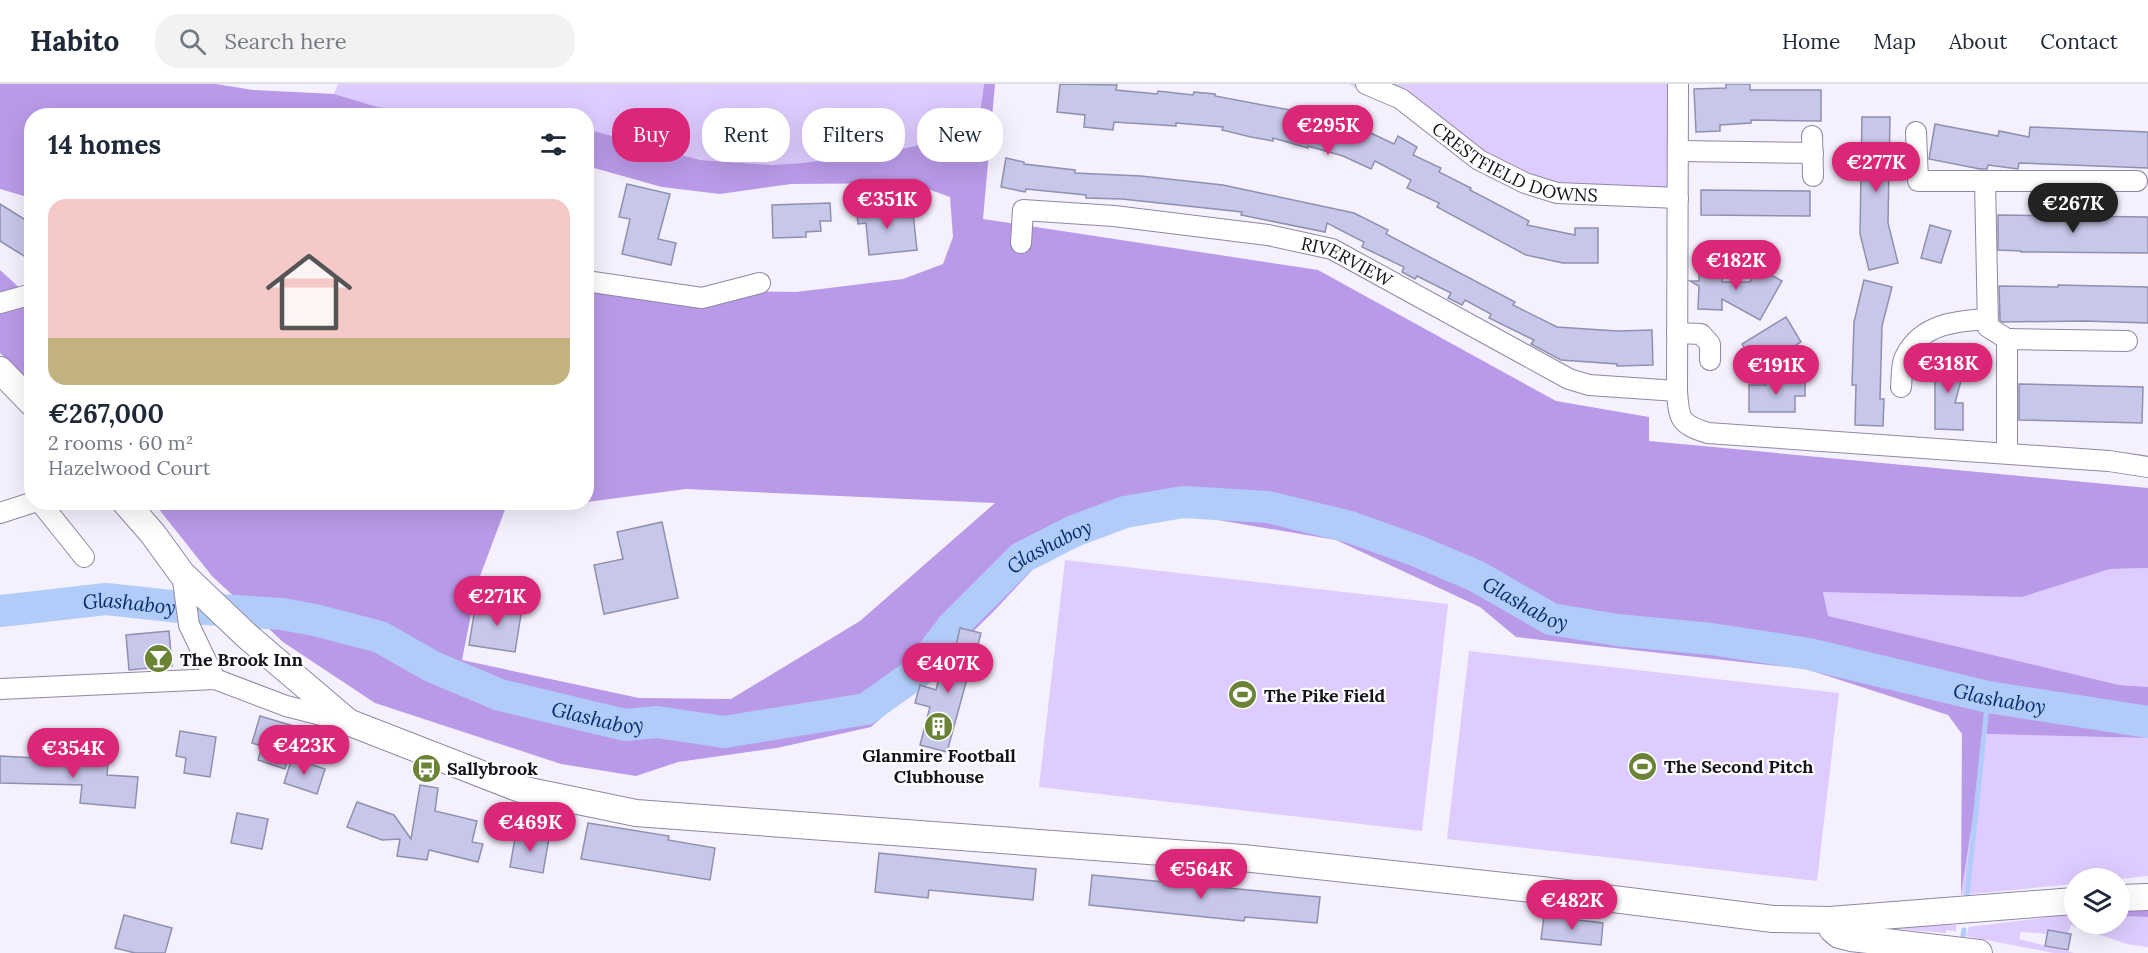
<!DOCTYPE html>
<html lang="en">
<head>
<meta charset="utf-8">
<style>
  body { margin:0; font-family:Lora,serif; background:#f2f2f3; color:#1f2937; height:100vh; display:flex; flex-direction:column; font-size:22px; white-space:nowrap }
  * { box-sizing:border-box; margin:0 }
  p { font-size:20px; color:#747a83 }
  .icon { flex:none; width:33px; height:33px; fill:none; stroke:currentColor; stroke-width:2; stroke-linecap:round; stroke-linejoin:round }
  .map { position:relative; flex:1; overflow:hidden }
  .drawer { position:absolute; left:24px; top:24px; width:570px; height:402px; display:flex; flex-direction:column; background:#fff; border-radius:24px; box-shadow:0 6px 24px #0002 }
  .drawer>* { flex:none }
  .hud { position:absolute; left:612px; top:24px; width:570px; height:54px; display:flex; gap:12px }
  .tools { position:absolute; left:2064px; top:784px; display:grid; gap:12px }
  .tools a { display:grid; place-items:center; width:66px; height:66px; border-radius:50%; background:#fff; box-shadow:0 6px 24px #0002; font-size:30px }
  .price { position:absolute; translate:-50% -51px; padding:0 14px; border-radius:21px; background:#db2777; color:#fff; font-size:20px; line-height:39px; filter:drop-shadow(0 2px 3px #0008) }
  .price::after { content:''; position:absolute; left:50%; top:36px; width:18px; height:14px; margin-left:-9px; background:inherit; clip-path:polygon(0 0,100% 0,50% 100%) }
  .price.selected { background:#222; color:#fff }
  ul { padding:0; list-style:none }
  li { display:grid; align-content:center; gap:12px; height:318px; padding:0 24px }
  li span { display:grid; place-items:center; height:186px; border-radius:18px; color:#555 }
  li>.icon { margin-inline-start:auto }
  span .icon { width:108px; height:108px; fill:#fffc; stroke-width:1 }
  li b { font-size:26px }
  h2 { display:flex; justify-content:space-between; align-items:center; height:72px; padding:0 24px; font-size:26px }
  .chip { padding:0 21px; border-radius:24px; background:#fff; box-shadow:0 6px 24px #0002; font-size:21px; line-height:54px }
  .chip.selected { background:#db2777; color:#fff }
  header { display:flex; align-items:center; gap:36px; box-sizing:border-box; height:84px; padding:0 30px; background:#fff; border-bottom:2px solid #e0e1e3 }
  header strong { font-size:28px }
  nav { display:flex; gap:33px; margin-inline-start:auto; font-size:21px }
  .search { width:420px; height:54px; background:#f2f2f3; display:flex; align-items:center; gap:15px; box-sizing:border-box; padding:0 21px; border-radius:24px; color:#747a83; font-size:22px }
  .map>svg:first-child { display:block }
</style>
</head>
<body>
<header>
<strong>Habito</strong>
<div class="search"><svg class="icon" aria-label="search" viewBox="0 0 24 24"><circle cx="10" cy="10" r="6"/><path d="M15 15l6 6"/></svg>Search here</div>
<nav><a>Home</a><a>Map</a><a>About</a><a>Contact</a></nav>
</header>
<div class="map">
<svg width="2148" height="869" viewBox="0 0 2148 869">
  <rect width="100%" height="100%" fill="#f4f0fd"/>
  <g fill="#decbff">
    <polygon points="338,0 984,0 980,28 967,47 953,53 906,64 803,79 772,81 700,76 587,45 586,32 440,31 378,23 334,10"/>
    <polygon points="1349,0 1678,0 1678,114 1557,109"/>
    <polygon points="1065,476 1448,520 1422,747 1039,703"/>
    <polygon points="2148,484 2148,603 2119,601 1827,532 1823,507 2022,513 2110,485"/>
    <polygon points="1469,567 1839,609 1817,797 1447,755"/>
    <polygon points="1986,650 2148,654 2148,792 2120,795 2074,795 2074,800 1961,811"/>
    <polygon points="2065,831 2074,831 2074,840 2120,840 2120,832 2148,833 2148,863 2127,860 2071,841 2068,849 2048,846 2047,850 2021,848 2019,855 2074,869 2054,869 1966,852 1969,843"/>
    <polygon points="1956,841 1956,847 1946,846 1946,849 1889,844 1909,842"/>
  </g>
  <g fill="#b99ae8">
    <polygon points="0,0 216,0 253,6 334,10 378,23 440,31 32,32 31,114 0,105"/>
    <polygon points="984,0 995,0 983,135 1318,186 1556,317 1649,333 1649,357 2148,404 2148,484 2110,485 2022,513 1823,508 1828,532 2119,601 2148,603 2148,654 1986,650 1961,811 1962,650 1948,631 1806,585 1516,553 1480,523 1336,456 1171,428 1105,444 1049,468 994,527 927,593 871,643 777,664 678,678 636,692 561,680 375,619 283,558 212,492 154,419 583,419 506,423 477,500 462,576 639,614 731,615 860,537 995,419 686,405 587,418 587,191 656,196 710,207 796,208 903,195 943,180 953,153 950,113 911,99 791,100 720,110 662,103 587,82 587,45 700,76 772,81 803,79 906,64 953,53 967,48 980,28"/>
    <polygon points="0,186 23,207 31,208 31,298 0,269"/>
    <polygon points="2148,821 2148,833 2120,832 2120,823"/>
  </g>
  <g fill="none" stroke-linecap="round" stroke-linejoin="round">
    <g stroke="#b1ccf8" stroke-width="5">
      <polyline points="1967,811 1988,613"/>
      <polyline points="1963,852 1964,846"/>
    </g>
    <path stroke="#b1ccf8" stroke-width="32" id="s1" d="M0 527 106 515 189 524 282 530 315 536 380 553 433 583 500 611 625 641 657 638 724 648 866 625 918 588 953 542 1021 474 1074 447 1125 428 1183 418 1268 423 1350 443 1417 467 1476 492 1551 535 1617 546 1711 555 1809 570 1988 613 2148 638"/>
  </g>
  <g fill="#c6c7e9" stroke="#8f90b0" stroke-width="1.5">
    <polygon points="1060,0 1117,1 1116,6 1157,10 1158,7 1193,11 1194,8 1215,10 1215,12 1295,27 1328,36 1328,34 1354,41 1394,60 1398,52 1417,63 1413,71 1441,84 1439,88 1471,104 1470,106 1529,137 1527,141 1575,151 1575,144 1598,144 1598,179 1563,179 1526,171 1437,123 1439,119 1407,104 1411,96 1375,77 1371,85 1343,72 1308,62 1308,64 1273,54 1273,57 1251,53 1222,46 1223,43 1176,39 1176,42 1114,38 1113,46 1084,43 1085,31 1057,28"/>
    <polygon points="1726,0 1750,0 1750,6 1821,6 1821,37 1751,36 1751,39 1720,41 1720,47 1696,48 1694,5 1726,4"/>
    <polygon points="1862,33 1890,33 1888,139 1898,179 1869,186 1860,150"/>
    <polygon points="1935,40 1998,52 1999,47 2029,53 2030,43 2148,48 2148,84 2019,79 2018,85 1988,81 1987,85 1980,85 1929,75"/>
    <polygon points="1006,74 1024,78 1024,80 1075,86 1075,89 1141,92 1223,101 1354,129 1388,146 1386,150 1515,218 1513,221 1557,243 1617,247 1652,246 1653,281 1617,282 1617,280 1561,276 1531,260 1534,256 1489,234 1491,230 1465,216 1462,221 1448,214 1451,209 1417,192 1415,195 1402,188 1404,183 1362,163 1364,158 1327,139 1325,148 1241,131 1242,128 1122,115 1086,114 1086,111 1026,105 1025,108 1001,103"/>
    <polygon points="627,100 670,110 658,155 676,159 671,181 622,170 630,135 619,133"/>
    <polygon points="1701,106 1810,107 1810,132 1701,131"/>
    <polygon points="830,119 831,137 820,137 821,147 806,148 806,153 773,154 772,121"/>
    <polygon points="879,119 880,133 913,129 917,166 869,171 866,139 858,140 856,121"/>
    <polygon points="0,120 32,140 32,177 0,157"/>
    <polygon points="1998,131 2148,133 2148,169 2021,168 2021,167 1998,166"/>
    <polygon points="1930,141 1951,147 1941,179 1921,174"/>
    <polygon points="1699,181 1723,181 1722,198 1750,198 1758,184 1782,197 1760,236 1722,215 1722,226 1698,225 1699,202 1690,197 1699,197"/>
    <polygon points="1864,196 1892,203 1882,242 1880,315 1884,315 1883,342 1855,341 1856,301 1852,301 1854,238"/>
    <polygon points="2058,201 2148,203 2148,239 2084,237 2002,238 2000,236 1999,202 2058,203"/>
    <polygon points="1786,233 1801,258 1782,269 1786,276 1760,291 1742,260"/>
    <polygon points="1939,271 1966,278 1955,319 1963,319 1963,346 1935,345 1935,298 1932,297"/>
    <polygon points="1805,295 1805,312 1795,312 1795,328 1749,328 1749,301 1766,301 1763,296"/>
    <polygon points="2019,300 2143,303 2142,339 2019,336"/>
    <polygon points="662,438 678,514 604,530 594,481 623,475 617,448"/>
    <polygon points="499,515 523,518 515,568 469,561 475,524 497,528"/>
    <polygon points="960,544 981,549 973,580 971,580 947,668 920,661 930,623 915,619 920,601 936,606 940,589 949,592"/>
    <polygon points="169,547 172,582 129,586 126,551"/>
    <polygon points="260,632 297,643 285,685 258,676 262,662 252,659"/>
    <polygon points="180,647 216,653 210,693 184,689 186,674 176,672"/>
    <polygon points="0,672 108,678 107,691 138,693 135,724 80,719 82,701 0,699"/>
    <polygon points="292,674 325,685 317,710 284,699"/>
    <polygon points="420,701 438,704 435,727 477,737 472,758 483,760 478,778 429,766 427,776 397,772 400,755 382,756 347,743 357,718 394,731 411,755"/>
    <polygon points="237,729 268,735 262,765 231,759"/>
    <polygon points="588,739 669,752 668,756 715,764 710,796 581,775"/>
    <polygon points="516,748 549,754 543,789 510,783"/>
    <polygon points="879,769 1036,785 1033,816 929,806 928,814 875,808"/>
    <polygon points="1092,791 1320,813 1317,839 1245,833 1244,837 1089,821"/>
    <polygon points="124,831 172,844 165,869 135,869 115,864"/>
    <polygon points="1544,832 1603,839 1601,861 1541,855"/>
    <polygon points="2048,846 2071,850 2068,866 2045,862"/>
  </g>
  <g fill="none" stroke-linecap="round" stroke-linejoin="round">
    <defs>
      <g id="minor">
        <path id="s2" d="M1366 0 1401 15 1479 76 1525 99 1557 109 1678 114"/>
        <path d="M1678 0 1677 307C1679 335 1679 340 1708 349L2109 377 2148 383"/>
        <polyline points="1916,48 1918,97 1985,97 1988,243 2007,255 2007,369"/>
        <polyline points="1812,52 1813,92"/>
        <polyline points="1679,67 1813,69"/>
        <polyline points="1985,97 2137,97"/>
        <path id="s3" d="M1021 159 1023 126 1114 132 1268 151 1332 165 1569 295 1589 301 1677 307"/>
        <polyline points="586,197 702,214 760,199"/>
        <polyline points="0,219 32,210"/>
        <polyline points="1677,249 1701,250 1710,260 1710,276"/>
        <polyline points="2007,255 2127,257"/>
        <path d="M1901 303C1902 294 1901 279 1906 271 1922 240 1956 237 1987 235"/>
        <polyline points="40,418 84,473"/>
        <polyline points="0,429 34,418"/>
        <polyline points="182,490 189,541 215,595"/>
        <polyline points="0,605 215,595 286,622 345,637"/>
      </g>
      <g id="major">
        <polyline points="0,286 32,319"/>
        <polyline points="125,418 153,450 182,490 247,552 348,638 520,705 636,729 1243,774 1541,806 1773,835 1830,836 2074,817"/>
        <polyline points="2120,814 2148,813"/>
        <polyline points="1830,836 1832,845 1839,851 1851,854 1979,869"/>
      </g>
    </defs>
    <use href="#minor" stroke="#9186a5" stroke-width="22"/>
    <use href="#major" stroke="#9186a5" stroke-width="28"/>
    <use href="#minor" stroke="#fff" stroke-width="20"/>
    <use href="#major" stroke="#fff" stroke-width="26"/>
  </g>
  <defs>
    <symbol id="bar-disc" viewBox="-11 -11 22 22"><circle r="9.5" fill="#6b8335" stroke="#fff"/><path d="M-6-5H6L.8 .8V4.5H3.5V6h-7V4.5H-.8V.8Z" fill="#fff"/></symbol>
    <symbol id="stadium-disc" viewBox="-11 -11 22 22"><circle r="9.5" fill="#6b8335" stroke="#fff"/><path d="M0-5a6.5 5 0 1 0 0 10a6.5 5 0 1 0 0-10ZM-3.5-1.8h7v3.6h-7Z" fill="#fff"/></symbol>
    <symbol id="building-disc" viewBox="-11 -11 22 22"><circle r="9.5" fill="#6b8335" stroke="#fff"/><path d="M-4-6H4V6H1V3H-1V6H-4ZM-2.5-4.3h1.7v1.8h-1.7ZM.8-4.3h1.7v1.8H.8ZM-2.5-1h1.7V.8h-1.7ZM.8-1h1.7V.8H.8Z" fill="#fff"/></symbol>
    <symbol id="bus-disc" viewBox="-11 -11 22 22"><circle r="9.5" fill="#6b8335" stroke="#fff"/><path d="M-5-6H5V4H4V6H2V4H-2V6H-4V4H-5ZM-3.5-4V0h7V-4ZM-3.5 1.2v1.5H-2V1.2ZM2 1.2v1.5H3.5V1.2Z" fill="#fff"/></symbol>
  </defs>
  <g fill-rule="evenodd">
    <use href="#bar-disc" x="142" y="558" width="33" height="33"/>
    <use href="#stadium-disc" x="1226" y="594" width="33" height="33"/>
    <use href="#building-disc" x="922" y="626" width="33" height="33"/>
    <use href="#stadium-disc" x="1626" y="666" width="33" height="33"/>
    <use href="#bus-disc" x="410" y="668" width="33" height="33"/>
  </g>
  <g text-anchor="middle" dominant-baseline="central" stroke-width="4.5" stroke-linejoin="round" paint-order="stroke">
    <g font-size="18" fill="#16121d" stroke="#fff">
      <text stroke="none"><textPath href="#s2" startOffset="172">CRESTFIELD DOWNS</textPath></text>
      <text stroke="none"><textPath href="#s3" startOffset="363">RIVERVIEW</textPath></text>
    </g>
    <g font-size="18" font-weight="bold" fill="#16121d" stroke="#fff" text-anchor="start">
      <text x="180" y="575">The Brook Inn</text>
      <text x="1264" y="611">The Pike Field</text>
      <text x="939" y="671" text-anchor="middle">Glanmire Football<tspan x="939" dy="21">Clubhouse</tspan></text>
      <text x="1664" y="682">The Second Pitch</text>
      <text x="447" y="684">Sallybrook</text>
    </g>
    <g font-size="20" font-style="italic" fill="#072c6a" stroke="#fff">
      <text stroke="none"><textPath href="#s1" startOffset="1138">Glashaboy</textPath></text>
      <text stroke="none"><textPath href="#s1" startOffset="1642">Glashaboy</textPath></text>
      <text stroke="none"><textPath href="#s1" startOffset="130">Glashaboy</textPath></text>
      <text stroke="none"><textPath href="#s1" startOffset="2128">Glashaboy</textPath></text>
      <text stroke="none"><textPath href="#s1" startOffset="618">Glashaboy</textPath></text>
    </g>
  </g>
</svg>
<div class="tools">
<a><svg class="icon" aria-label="layers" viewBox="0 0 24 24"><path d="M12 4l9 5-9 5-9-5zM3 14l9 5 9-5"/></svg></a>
</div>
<b class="price" style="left:1328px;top:72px">€295K</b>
<b class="price" style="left:1876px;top:109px">€277K</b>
<b class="price" style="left:887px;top:146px">€351K</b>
<b class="price selected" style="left:2073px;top:150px">€267K</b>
<b class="price" style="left:1736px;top:207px">€182K</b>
<b class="price" style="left:1948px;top:310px">€318K</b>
<b class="price" style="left:1776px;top:312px">€191K</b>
<b class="price" style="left:497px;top:543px">€271K</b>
<b class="price" style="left:948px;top:610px">€407K</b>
<b class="price" style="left:304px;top:692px">€423K</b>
<b class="price" style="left:73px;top:695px">€354K</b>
<b class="price" style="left:530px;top:769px">€469K</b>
<b class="price" style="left:1201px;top:816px">€564K</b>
<b class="price" style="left:1572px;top:847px">€482K</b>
<div class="hud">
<a class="chip selected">Buy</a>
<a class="chip">Rent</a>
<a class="chip">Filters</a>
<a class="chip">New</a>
</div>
<section class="drawer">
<h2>14 homes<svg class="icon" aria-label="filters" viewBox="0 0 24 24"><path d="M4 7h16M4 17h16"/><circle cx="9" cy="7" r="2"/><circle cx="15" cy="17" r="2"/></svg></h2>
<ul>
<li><span style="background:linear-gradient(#f6c9c9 75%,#c2b280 0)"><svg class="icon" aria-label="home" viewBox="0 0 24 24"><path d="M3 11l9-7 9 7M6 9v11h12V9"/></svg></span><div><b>€267,000</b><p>2 rooms · 60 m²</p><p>Hazelwood Court</p></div></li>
</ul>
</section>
</div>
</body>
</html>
